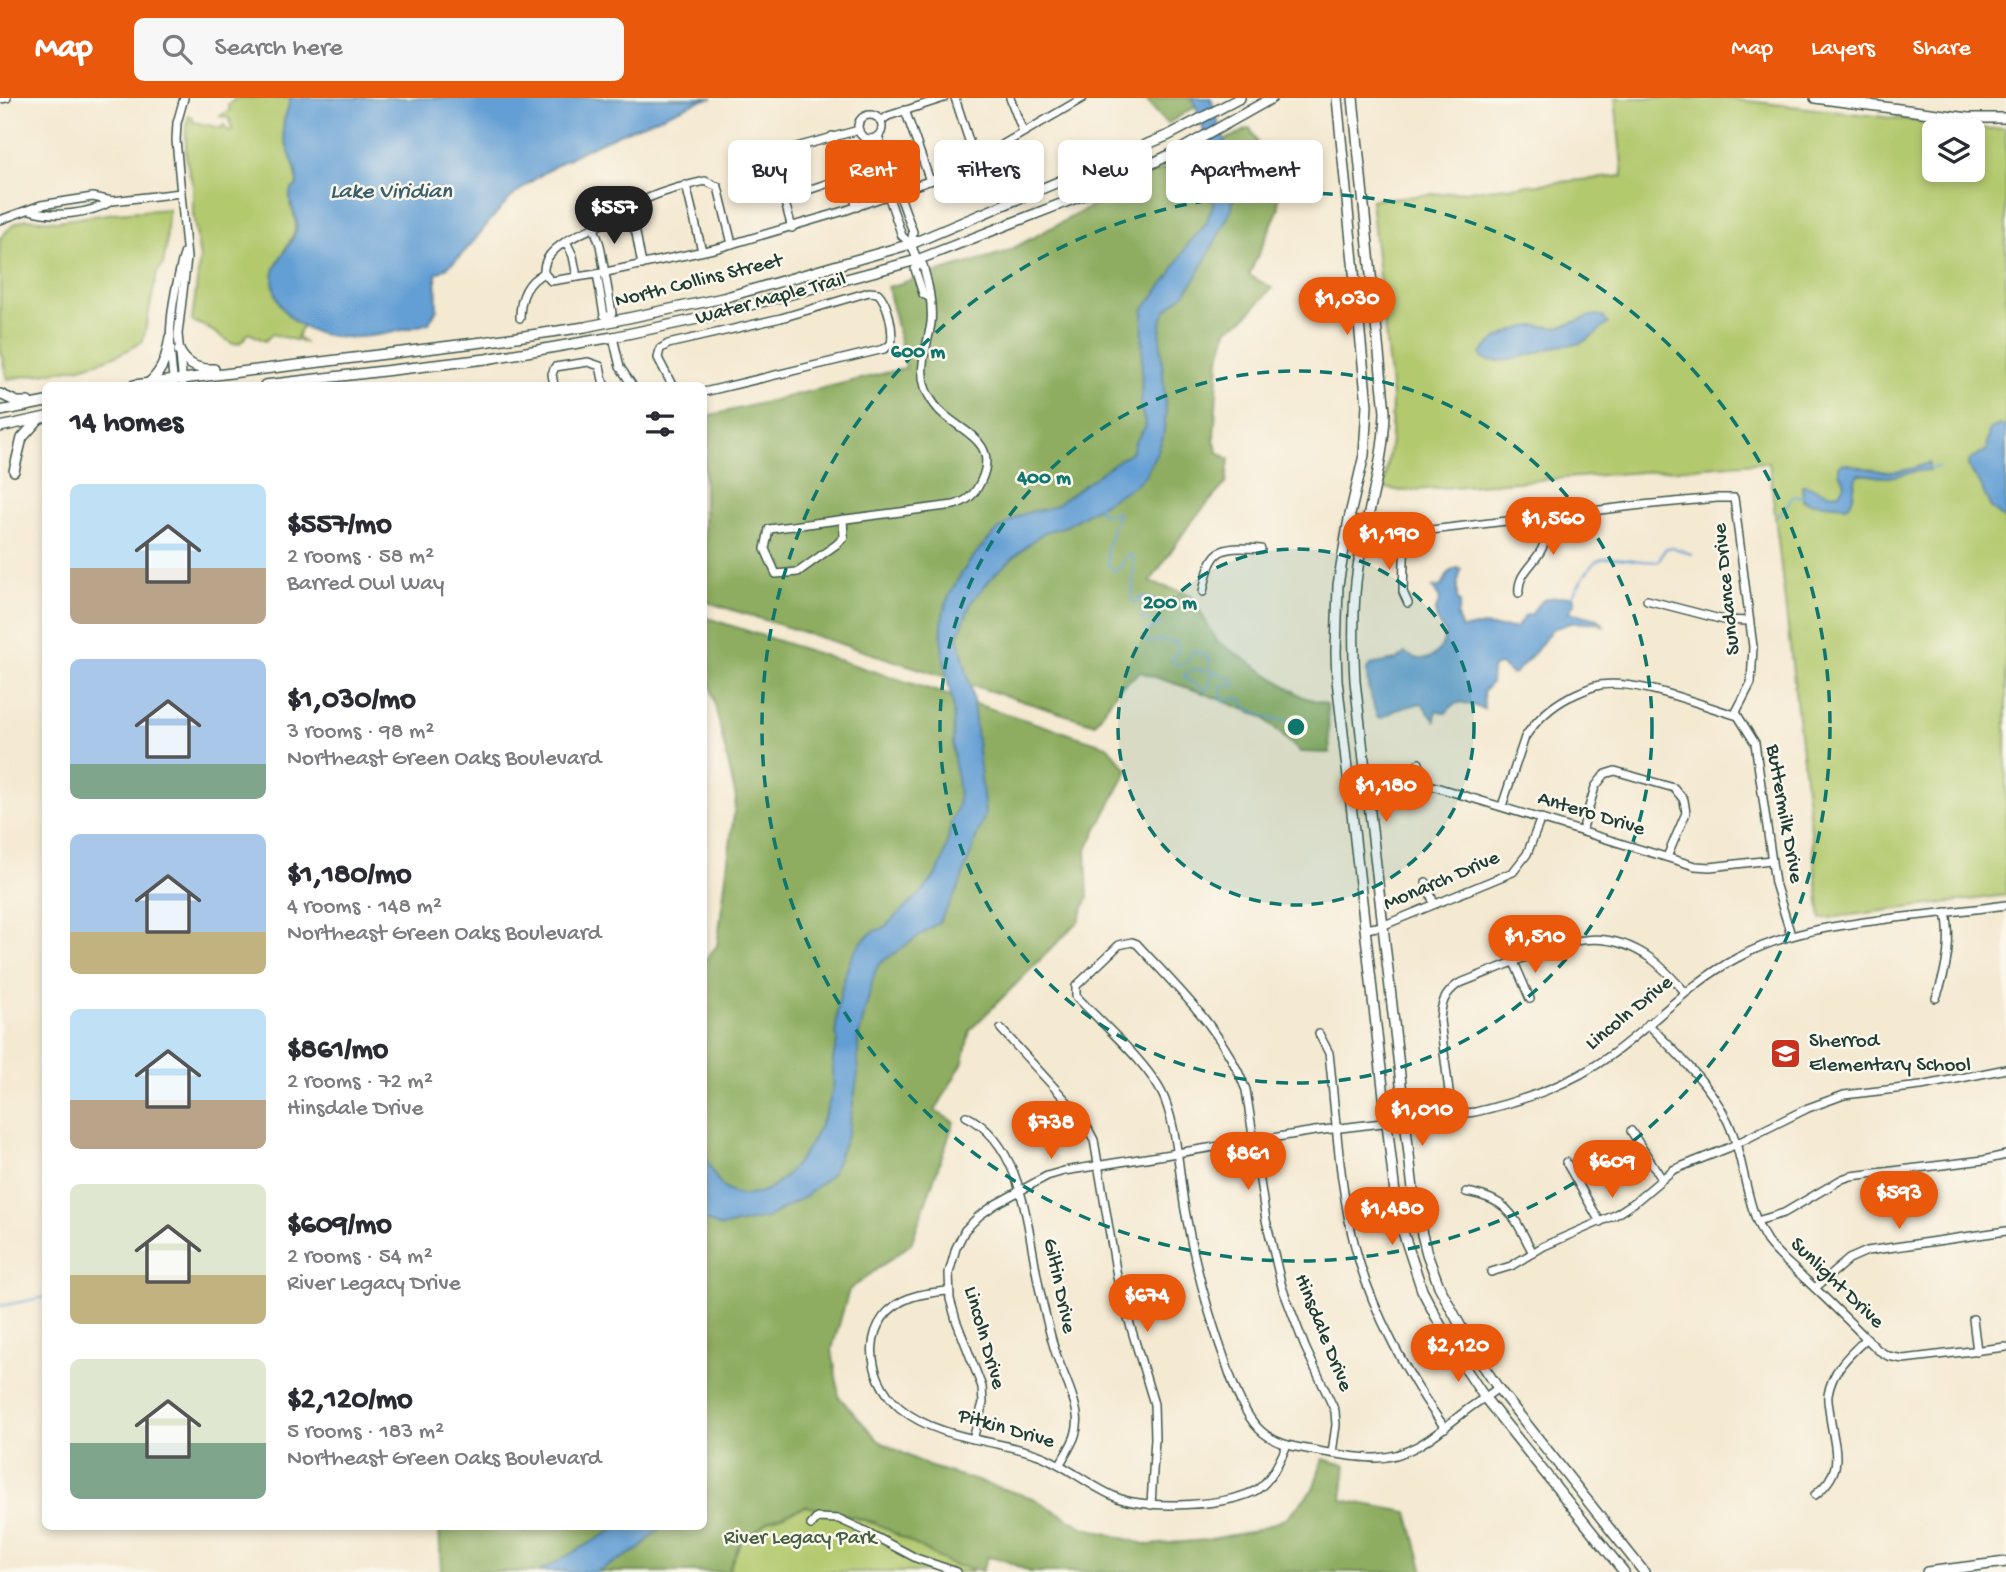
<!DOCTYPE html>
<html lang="en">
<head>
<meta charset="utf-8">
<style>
  body { margin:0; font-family:"Gochi Hand",sans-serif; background:#f7f7f7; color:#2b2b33; height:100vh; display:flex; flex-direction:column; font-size:26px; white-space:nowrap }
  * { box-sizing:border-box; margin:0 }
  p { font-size:23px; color:#7c7c81 }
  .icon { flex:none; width:38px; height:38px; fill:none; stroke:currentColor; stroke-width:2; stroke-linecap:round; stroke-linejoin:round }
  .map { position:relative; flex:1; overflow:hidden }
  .details { position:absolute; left:42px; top:284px; width:665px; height:1148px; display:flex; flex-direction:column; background:#fff; border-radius:10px; box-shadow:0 4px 10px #0003 }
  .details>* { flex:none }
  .hud { position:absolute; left:728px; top:42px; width:665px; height:63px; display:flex; gap:14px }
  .buttons { position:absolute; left:1922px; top:21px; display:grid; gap:14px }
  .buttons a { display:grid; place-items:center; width:63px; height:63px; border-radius:10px; background:#fff; box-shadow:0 4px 10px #0003; font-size:35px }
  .price { position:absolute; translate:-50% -60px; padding:0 16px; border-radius:24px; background:#ea580c; color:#fff; font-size:23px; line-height:46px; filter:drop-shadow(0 2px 4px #0008) }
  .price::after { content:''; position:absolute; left:50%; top:42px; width:21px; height:16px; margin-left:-10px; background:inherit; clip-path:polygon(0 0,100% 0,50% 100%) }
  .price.selected { background:#222; color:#fff }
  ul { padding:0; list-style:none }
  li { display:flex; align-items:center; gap:21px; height:175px; padding:0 28px }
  li span { display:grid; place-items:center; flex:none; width:196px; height:140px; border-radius:10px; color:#555 }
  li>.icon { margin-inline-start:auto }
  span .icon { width:84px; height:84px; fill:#fffc; stroke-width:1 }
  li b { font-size:30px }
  h2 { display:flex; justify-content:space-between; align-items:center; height:84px; padding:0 28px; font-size:30px }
  .tag { padding:0 24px; border-radius:10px; background:#fff; box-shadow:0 4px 10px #0003; font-size:24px; line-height:63px }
  .tag.selected { background:#ea580c; color:#fff }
  header { display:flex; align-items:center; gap:42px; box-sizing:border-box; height:98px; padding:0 35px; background:#ea580c; color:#fff }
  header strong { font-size:33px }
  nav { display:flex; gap:38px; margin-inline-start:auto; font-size:24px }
  .search { width:490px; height:63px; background:#f7f7f7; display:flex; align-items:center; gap:18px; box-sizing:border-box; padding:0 24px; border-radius:10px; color:#7c7c81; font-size:26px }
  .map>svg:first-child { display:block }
</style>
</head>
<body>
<header>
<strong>Map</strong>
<div class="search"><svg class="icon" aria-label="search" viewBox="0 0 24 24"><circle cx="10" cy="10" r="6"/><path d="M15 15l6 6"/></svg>Search here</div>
<nav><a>Map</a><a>Layers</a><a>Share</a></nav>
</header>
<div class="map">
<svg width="2006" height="1474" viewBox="0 0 2006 1474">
  <rect width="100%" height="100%" fill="#fbf7ec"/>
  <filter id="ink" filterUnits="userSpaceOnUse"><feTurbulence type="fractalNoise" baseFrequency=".0143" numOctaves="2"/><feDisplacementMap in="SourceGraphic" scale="14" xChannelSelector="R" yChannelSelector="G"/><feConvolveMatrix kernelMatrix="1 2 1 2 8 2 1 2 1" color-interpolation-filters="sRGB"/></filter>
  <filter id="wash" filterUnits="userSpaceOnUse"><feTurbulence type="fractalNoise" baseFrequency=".00686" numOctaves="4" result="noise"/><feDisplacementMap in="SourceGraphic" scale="28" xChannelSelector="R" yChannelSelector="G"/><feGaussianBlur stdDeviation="1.57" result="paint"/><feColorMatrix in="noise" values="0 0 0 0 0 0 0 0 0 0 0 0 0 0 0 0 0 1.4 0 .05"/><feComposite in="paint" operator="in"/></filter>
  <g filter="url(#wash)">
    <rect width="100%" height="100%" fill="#f4e9d1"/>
    <g fill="#b3c96e" stroke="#698351" stroke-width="2" fill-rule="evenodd">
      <path d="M234 0H290L287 47 298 76 297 87 290 107C301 126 294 137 284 153L295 224 303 227 297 239 306 245 272 236 265 243 249 235 240 245 233 246 206 229 192 223 200 160 193 116V88L186 61V29L189 18 193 19V24L222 30 224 27 229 34 232 32 229 20 220 18 230 12 228 7 234 2Z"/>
      <path d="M1615 0H1722L1986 31 2006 30V797L1821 821 1769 364 1402 393 1384 390 1391 342 1392 299 1371 102 1623 78ZM1934 33H1972V72H1934Z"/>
      <path d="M168 111 166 151 163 166 157 175 143 243C104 270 53 274 7 281L0 250V140L14 126 26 121 57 123 115 115Z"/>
      <polygon points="811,1406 898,1433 973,1474 653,1474 753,1409"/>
    </g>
    <g fill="#8ead61" stroke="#56754a" stroke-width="2">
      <polygon points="1144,0 1191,0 1196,8 1167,26"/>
      <polygon points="1250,30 1277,85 1279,110 1249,177 1272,190 1243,222 1228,230 1219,261 1214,341 1218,354 1229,361 1226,385 1191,424 1150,484 1191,497 1217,543 1303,599 1327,606 1330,655 1300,654 1263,619 1206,596 1140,574 1118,591 1095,626 704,503 704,319 906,270 888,189 1006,154 1154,75"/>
      <polygon points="704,519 1107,648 1128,672 1086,752 1088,799 1078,824 970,932 963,964 935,1013 954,1024 911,1146 849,1192 832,1251 839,1299 879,1343 928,1368 1033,1400 1083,1429 1148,1447 1205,1442 1254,1433 1287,1420 1313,1391 1323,1361 1346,1367 1342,1402 1408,1414 1424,1474 1030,1474 1004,1462 987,1459 982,1473 950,1466 874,1424 806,1408 769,1423 740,1445 728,1474 441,1474 439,1428 704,1428 704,863 717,848 736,700 710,585 704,575"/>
    </g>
    <g fill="#649fd4" stroke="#426e84" stroke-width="2">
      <path d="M290 0H713L699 3C636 30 564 53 512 99 485 123 469 159 436 176L437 211 429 225C385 238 316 255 283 211 278 204 273 190 273 181 273 162 292 149 296 133 300 118 286 107 291 92L297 87C298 67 285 52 283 33 282 20 289 12 290 0Z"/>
      <path d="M1191 0H1211L1230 61 1234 96 1232 111 1197 178 1186 194 1166 212 1162 220 1160 236 1166 315 1163 340 1158 352 1145 378 1135 387 1066 428 1045 434 1036 440 996 475 972 503 958 538 972 596 985 716 958 791 939 824 879 866 875 874 858 941V976L848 1035 832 1075 806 1098 766 1120 721 1129 704 1122V1056C715 1080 724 1103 755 1096 792 1088 827 1024 833 989 834 981 833 972 833 963 833 956 837 949 837 942 837 937 835 932 836 927 837 905 843 882 851 860 856 850 865 838 875 833 881 830 880 834 885 829 903 809 929 794 941 767 947 752 948 737 952 722 954 716 957 713 958 707 961 687 953 668 953 649 953 634 955 617 952 602 945 570 934 530 949 498 963 469 990 432 1021 417 1031 412 1046 413 1056 407 1082 389 1107 369 1133 353L1134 346 1146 328 1141 311 1143 212 1170 177 1188 146 1206 126 1213 106V70L1211 57 1196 8Z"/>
      <path d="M1596 217 1603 218 1608 226C1599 232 1589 242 1580 245 1573 248 1565 246 1558 248 1539 253 1500 270 1482 260L1481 256C1490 241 1517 229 1535 228 1543 227 1550 230 1558 229 1571 227 1583 219 1596 217Z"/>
      <polygon points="1999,327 2006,328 2006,422 1991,410 1980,386 1968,368 1970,362 1986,353 1989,332"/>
      <path d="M1843 365C1883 373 1888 380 1929 365V372C1914 372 1902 378 1888 379 1877 380 1868 375 1858 376 1851 386 1858 399 1847 408L1812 405 1803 402 1802 387C1815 387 1824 398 1839 395L1845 385 1842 378 1839 376V367Z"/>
      <path d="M1457 470 1461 471 1457 487V500L1460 505 1457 519 1462 531 1476 528 1516 530 1526 517 1532 516C1541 496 1555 500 1573 498L1575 503 1569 514 1598 521 1605 529 1597 524 1571 525 1552 531 1536 553 1515 575 1512 576 1501 567 1495 568 1492 571 1491 585 1483 594 1484 611C1466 606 1459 598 1446 615L1436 612 1435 623 1421 605 1396 612 1381 620 1377 619 1368 588 1367 572 1370 567 1396 562 1405 555C1426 568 1440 559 1446 536L1438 526 1435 514 1440 501 1433 490 1442 488 1449 474Z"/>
      <polygon points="620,1428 662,1428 638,1452 596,1474 539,1474"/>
    </g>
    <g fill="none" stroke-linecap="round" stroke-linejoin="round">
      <g stroke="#649fd4" stroke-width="2">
        <polyline points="1927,370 1939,369"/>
        <path d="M1099 408 1100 415 1103 417 1118 414 1107 451 1108 467 1115 473 1118 472 1127 457H1131L1134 461 1132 502 1135 506 1140 504V500L1142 498 1155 502 1156 507 1144 512 1141 521 1146 523 1158 522 1161 526 1147 531 1144 538 1148 545 1159 542 1177 545 1179 553 1171 562 1175 567 1186 565 1194 552 1207 559 1211 566 1209 571 1204 573 1193 571 1184 577 1185 580 1205 592 1208 591 1213 574 1217 573 1226 580 1234 581 1235 587 1233 588 1222 587 1220 592 1223 604 1237 600 1242 602 1243 607C1268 623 1278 624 1307 620"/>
        <polyline points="1778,418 1793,399 1803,398"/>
        <path d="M1571 499C1578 489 1585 475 1593 466 1607 452 1640 467 1659 463L1665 451 1672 449 1691 456"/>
        <polyline points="0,1208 46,1199"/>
      </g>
    </g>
  </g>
  <g filter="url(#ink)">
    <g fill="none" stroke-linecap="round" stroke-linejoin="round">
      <defs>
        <g id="minor">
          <polyline points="955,0 976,64"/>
          <polyline points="1010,0 1023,34"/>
          <polyline points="0,1 7,0"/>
          <polyline points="905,12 930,83"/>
          <circle cx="870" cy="29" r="12"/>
          <polyline points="881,23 888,18 944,0"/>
          <polyline points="832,38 857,109"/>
          <polyline points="869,41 902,138 911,146"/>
          <polyline points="686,87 702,153"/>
          <polyline points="784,100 847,79"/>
          <path d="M30 112C54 120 90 116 112 103"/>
          <polyline points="625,113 636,135 642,167"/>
          <polyline points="0,122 41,107 93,99 112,103 181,95"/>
          <polyline points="594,130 600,147 612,215 609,219 610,224"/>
          <polyline points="792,130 775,68 775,59 778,54 859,32"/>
          <polyline points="566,143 573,158 577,179"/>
          <polyline points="919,166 915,171 923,196 929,199"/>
          <polyline points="544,175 551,183 597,176 718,150 844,113 957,73 1083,0"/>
          <path d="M544 175C541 147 590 132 609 123 621 117 630 109 642 103 662 93 684 88 705 83L718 89 732 146"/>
          <polyline points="597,176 604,217 609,219"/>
          <path d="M520 220C520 201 526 184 544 175"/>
          <polyline points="613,239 620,269 632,287"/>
          <path d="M174 287C168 244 169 218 179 176 181 168 182 161 185 154"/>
          <polyline points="183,287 178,236 187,160 176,42 177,25 184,0"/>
          <polyline points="554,287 552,276 555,269 588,264 600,268 604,287"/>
          <path d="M672 287 658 260 660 251 668 246 781 220 869 194 878 195C888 205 894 232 891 246L884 251 704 294"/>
          <path d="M843 421 844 439 837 446 798 474 776 476 765 451 769 431 954 407C968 403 975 396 981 383 1000 342 960 334 939 312 934 307 927 296 925 289 918 267 928 247 931 225 933 205 928 186 923 167L919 166 911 146 913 134 878 38"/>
          <polyline points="1349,421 1391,433 1414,434 1642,407 1717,400 1734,400 1753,549 1751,585 1736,614 1738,618"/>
          <polyline points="1405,434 1403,494 1408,505"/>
          <path d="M1203 494C1212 450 1217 448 1261 451"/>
          <path d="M1519 495C1517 477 1532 468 1540 454 1547 443 1547 432 1547 419"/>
          <polyline points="1647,502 1724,522 1749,523"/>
          <polyline points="1419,665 1422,683 1426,686 1695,768 1710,769 1771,762"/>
          <path d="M1502 708 1525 639C1537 621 1550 609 1569 599 1579 595 1589 589 1600 587 1638 581 1700 607 1738 618L1755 645 1775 785 1791 837"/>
          <polyline points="1582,733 1595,689 1605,676 1615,673 1674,690 1684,702 1686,715 1667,759"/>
          <polyline points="1426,784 1434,806"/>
          <polyline points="1366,831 1382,828 1513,774 1527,756 1541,720"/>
          <polyline points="1514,864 1530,901"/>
          <path d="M1936 900C1947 872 1952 844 1946 814"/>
          <path d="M1648 926C1679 958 1718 993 1733 1036 1745 1070 1747 1112 1767 1143 1778 1158 1792 1168 1805 1181 1830 1204 1854 1228 1878 1252L1888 1258 1903 1261 2006 1249"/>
          <polyline points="1001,931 1083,1021 1094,1042 1119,1190 1154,1306 1155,1340 1151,1407"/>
          <path d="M1319 936 1329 955C1336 1018 1339 1091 1356 1152 1371 1211 1409 1281 1445 1330"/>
          <path d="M1452 1017 1440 923C1441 906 1444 896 1458 886 1480 877 1502 869 1523 860 1570 842 1605 829 1650 860 1663 869 1674 882 1685 894"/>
          <path d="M966 1018C1021 1045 1027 1124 1037 1178 1041 1201 1047 1224 1053 1246 1059 1270 1074 1293 1077 1317 1080 1336 1069 1350 1060 1366"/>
          <polyline points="1631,1033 1662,1081"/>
          <polyline points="1566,1064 1600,1124"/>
          <path d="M1466 1094C1511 1102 1513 1118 1533 1155"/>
          <polyline points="1757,1123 1784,1115 1842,1081 1851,1078 1984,1062 2006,1057"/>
          <polyline points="1491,1174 1511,1168 1544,1148 1615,1117 1635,1104 1673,1072 1728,1050 1808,1010 1844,997 1921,988 2006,971"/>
          <polyline points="1815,1190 1849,1161 1867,1153 2006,1133"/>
          <path d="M949 1193C937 1194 924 1195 912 1199 860 1217 863 1278 900 1310 939 1342 994 1341 1039 1357 1068 1368 1090 1389 1118 1400 1147 1412 1233 1408 1258 1391 1272 1381 1280 1362 1287 1347"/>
          <polyline points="1973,1221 1977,1253"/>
          <path d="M973 1341 983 1305 982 1289 956 1222 950 1201 949 1175 956 1150 965 1132 979 1118 996 1106 1047 1078 1064 1073 1315 1033 1475 1014C1523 1003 1570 987 1611 957 1654 926 1689 885 1737 860 1787 833 1839 827 1895 820 1932 816 1969 812 2006 807"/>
          <path d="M1332 1355 1336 1327 1335 1313 1305 1249 1282 1189 1266 1122 1246 992C1224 933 1179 892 1137 846L1132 844 1119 847 1076 888V898C1102 926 1152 968 1165 1002 1178 1036 1179 1076 1185 1112 1194 1164 1208 1215 1226 1265 1233 1287 1243 1315 1259 1331 1275 1347 1296 1349 1318 1353 1336 1356 1357 1360 1376 1360 1414 1359 1439 1333 1468 1311 1477 1304 1488 1298 1498 1290"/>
          <path d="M1815 1397C1846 1372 1835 1353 1830 1319 1830 1312 1827 1304 1828 1297 1832 1272 1849 1257 1867 1240"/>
          <polyline points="811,1427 817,1420 839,1421 861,1431 916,1460 957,1474"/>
        </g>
        <g id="major">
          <polyline points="1337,0 1367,307 1364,357 1349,421 1338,487 1336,554 1337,582 1395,1096 1402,1131 1422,1192 1455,1255 1485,1300 1624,1474"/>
          <path d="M1353 0 1385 314C1384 367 1366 417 1358 469 1352 506 1353 545 1355 583L1415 1109 1427 1156 1439 1188 1476 1257 1498 1290 1644 1474"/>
          <polyline points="1815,0 1968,20 2006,20"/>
          <path d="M179 252C186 267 198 272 214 271"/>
          <path d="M150 284C164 271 167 257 170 239"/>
          <polyline points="134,287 483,244 585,229 723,200 911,146 1169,37 1240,0"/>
          <polyline points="265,287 486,261 613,239 702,220 917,162 1094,93 1178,53 1272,0"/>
          <polyline points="0,296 17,304 28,304"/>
          <polyline points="0,313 46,304"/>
          <polyline points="0,329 46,319"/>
          <polyline points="14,373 22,340 39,321"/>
          <polyline points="1927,1474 2006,1464"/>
        </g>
      </defs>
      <use href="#minor" stroke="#3f574c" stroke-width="10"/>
      <use href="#major" stroke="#3f574c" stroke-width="12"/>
      <use href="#minor" stroke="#fff" stroke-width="7"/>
      <use href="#major" stroke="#fff" stroke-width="9"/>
    </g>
  </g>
  <circle cx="1296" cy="629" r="178" fill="#0f766e" fill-opacity=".12"/>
  <g fill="none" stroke="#0f766e" stroke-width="3.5" stroke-dasharray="12 9">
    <circle cx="1296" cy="629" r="178"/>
    <circle cx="1296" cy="629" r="356"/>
    <circle cx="1296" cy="629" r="534"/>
  </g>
  <defs>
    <symbol id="school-square" viewBox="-11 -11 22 22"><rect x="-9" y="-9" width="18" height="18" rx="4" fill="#c8321e" stroke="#fbf7ec"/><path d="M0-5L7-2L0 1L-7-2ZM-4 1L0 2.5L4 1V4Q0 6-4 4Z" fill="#fff"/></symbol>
  </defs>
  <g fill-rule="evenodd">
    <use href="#school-square" x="1768" y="938" width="35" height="35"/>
  </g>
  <g text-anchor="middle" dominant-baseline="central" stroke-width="5" stroke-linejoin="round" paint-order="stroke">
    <g font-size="21" fill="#1f3d34" stroke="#fbf7ec">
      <text transform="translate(699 184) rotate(-14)">North Collins Street</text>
      <text transform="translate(771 202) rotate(-15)">Water Maple Trail</text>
      <text transform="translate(1728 491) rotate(-96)">Sundance Drive</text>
      <text transform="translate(1783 716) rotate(80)">Buttermilk Drive</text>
      <text transform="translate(1591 717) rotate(17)">Antero Drive</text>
      <text transform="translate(1442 784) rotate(-23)">Monarch Drive</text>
      <text transform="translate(1630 916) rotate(-39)">Lincoln Drive</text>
      <text transform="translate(1836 1186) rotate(44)">Sunlight Drive</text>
      <text transform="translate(1058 1188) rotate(78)">Giltin Drive</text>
      <text transform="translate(1322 1235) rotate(68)">Hinsdale Drive</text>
      <text transform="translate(983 1240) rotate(74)">Lincoln Drive</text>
      <text transform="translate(1006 1332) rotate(16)">Pitkin Drive</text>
    </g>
    <g font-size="21" fill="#1f3d34" stroke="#fbf7ec" text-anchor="start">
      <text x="1809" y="944">Sherrod<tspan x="1809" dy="24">Elementary School</tspan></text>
    </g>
    <g font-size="21" fill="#446042" stroke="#fbf7ec">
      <text x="800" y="1441">River Legacy Park</text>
    </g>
    <g font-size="23" font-style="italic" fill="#375f6c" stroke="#fbf7ec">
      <text x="391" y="94">Lake Viridian</text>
    </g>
  </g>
  <circle cx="1296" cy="629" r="10" fill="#0f766e" stroke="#fbf7ec" stroke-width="3.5"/>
  <g font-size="21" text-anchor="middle" font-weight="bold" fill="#0f766e" stroke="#fbf7ec" stroke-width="5" stroke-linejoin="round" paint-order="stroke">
    <text x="918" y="259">600 m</text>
    <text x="1044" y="385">400 m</text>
    <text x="1170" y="510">200 m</text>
  </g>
</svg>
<div class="buttons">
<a><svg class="icon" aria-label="layers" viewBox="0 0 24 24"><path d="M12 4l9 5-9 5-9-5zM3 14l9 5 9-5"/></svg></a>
</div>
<b class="price selected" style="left:614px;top:148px">$557</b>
<b class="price" style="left:1347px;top:239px">$1,030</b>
<b class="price" style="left:1553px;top:459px">$1,560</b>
<b class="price" style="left:1389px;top:474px">$1,190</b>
<b class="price" style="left:1386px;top:726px">$1,180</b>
<b class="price" style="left:1535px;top:877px">$1,510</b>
<b class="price" style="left:1422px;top:1050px">$1,010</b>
<b class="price" style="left:1051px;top:1063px">$738</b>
<b class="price" style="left:1248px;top:1094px">$861</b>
<b class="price" style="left:1612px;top:1102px">$609</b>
<b class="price" style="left:1899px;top:1133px">$593</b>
<b class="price" style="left:1392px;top:1149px">$1,480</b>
<b class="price" style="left:1147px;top:1236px">$674</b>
<b class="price" style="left:1458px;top:1286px">$2,120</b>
<div class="hud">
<a class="tag">Buy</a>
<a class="tag selected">Rent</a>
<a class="tag">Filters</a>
<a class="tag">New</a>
<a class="tag">Apartment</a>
</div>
<section class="details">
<h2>14 homes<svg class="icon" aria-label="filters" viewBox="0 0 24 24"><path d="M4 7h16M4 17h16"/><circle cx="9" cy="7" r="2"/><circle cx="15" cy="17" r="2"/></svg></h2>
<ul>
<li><span style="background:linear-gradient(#bfe0f5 60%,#b9a48a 0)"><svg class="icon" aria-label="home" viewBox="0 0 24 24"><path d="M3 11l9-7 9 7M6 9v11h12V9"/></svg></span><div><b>$557/mo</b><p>2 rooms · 58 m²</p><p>Barred Owl Way</p></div></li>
<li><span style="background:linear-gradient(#a9c7e8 75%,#7fa58c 0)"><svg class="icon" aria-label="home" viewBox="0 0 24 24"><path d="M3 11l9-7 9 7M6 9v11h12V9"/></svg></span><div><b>$1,030/mo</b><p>3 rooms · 98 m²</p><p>Northeast Green Oaks Boulevard</p></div></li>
<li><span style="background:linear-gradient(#a9c7e8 70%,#c2b280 0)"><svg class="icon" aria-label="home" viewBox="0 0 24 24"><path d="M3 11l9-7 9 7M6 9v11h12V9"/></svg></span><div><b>$1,180/mo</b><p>4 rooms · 148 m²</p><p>Northeast Green Oaks Boulevard</p></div></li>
<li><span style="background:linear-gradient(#bfe0f5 65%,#b9a48a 0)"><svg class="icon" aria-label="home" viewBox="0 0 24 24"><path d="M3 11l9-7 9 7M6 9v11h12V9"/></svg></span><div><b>$861/mo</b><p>2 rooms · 72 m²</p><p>Hinsdale Drive</p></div></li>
<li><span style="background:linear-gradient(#dfe7d0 65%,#c2b280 0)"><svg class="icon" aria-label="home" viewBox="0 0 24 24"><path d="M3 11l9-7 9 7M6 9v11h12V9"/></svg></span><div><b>$609/mo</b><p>2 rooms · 54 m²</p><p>River Legacy Drive</p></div></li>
<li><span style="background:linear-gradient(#dfe7d0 60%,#7fa58c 0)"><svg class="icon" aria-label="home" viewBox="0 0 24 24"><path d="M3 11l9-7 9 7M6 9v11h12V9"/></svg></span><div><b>$2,120/mo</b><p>5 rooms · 183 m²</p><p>Northeast Green Oaks Boulevard</p></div></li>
</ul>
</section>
</div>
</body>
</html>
